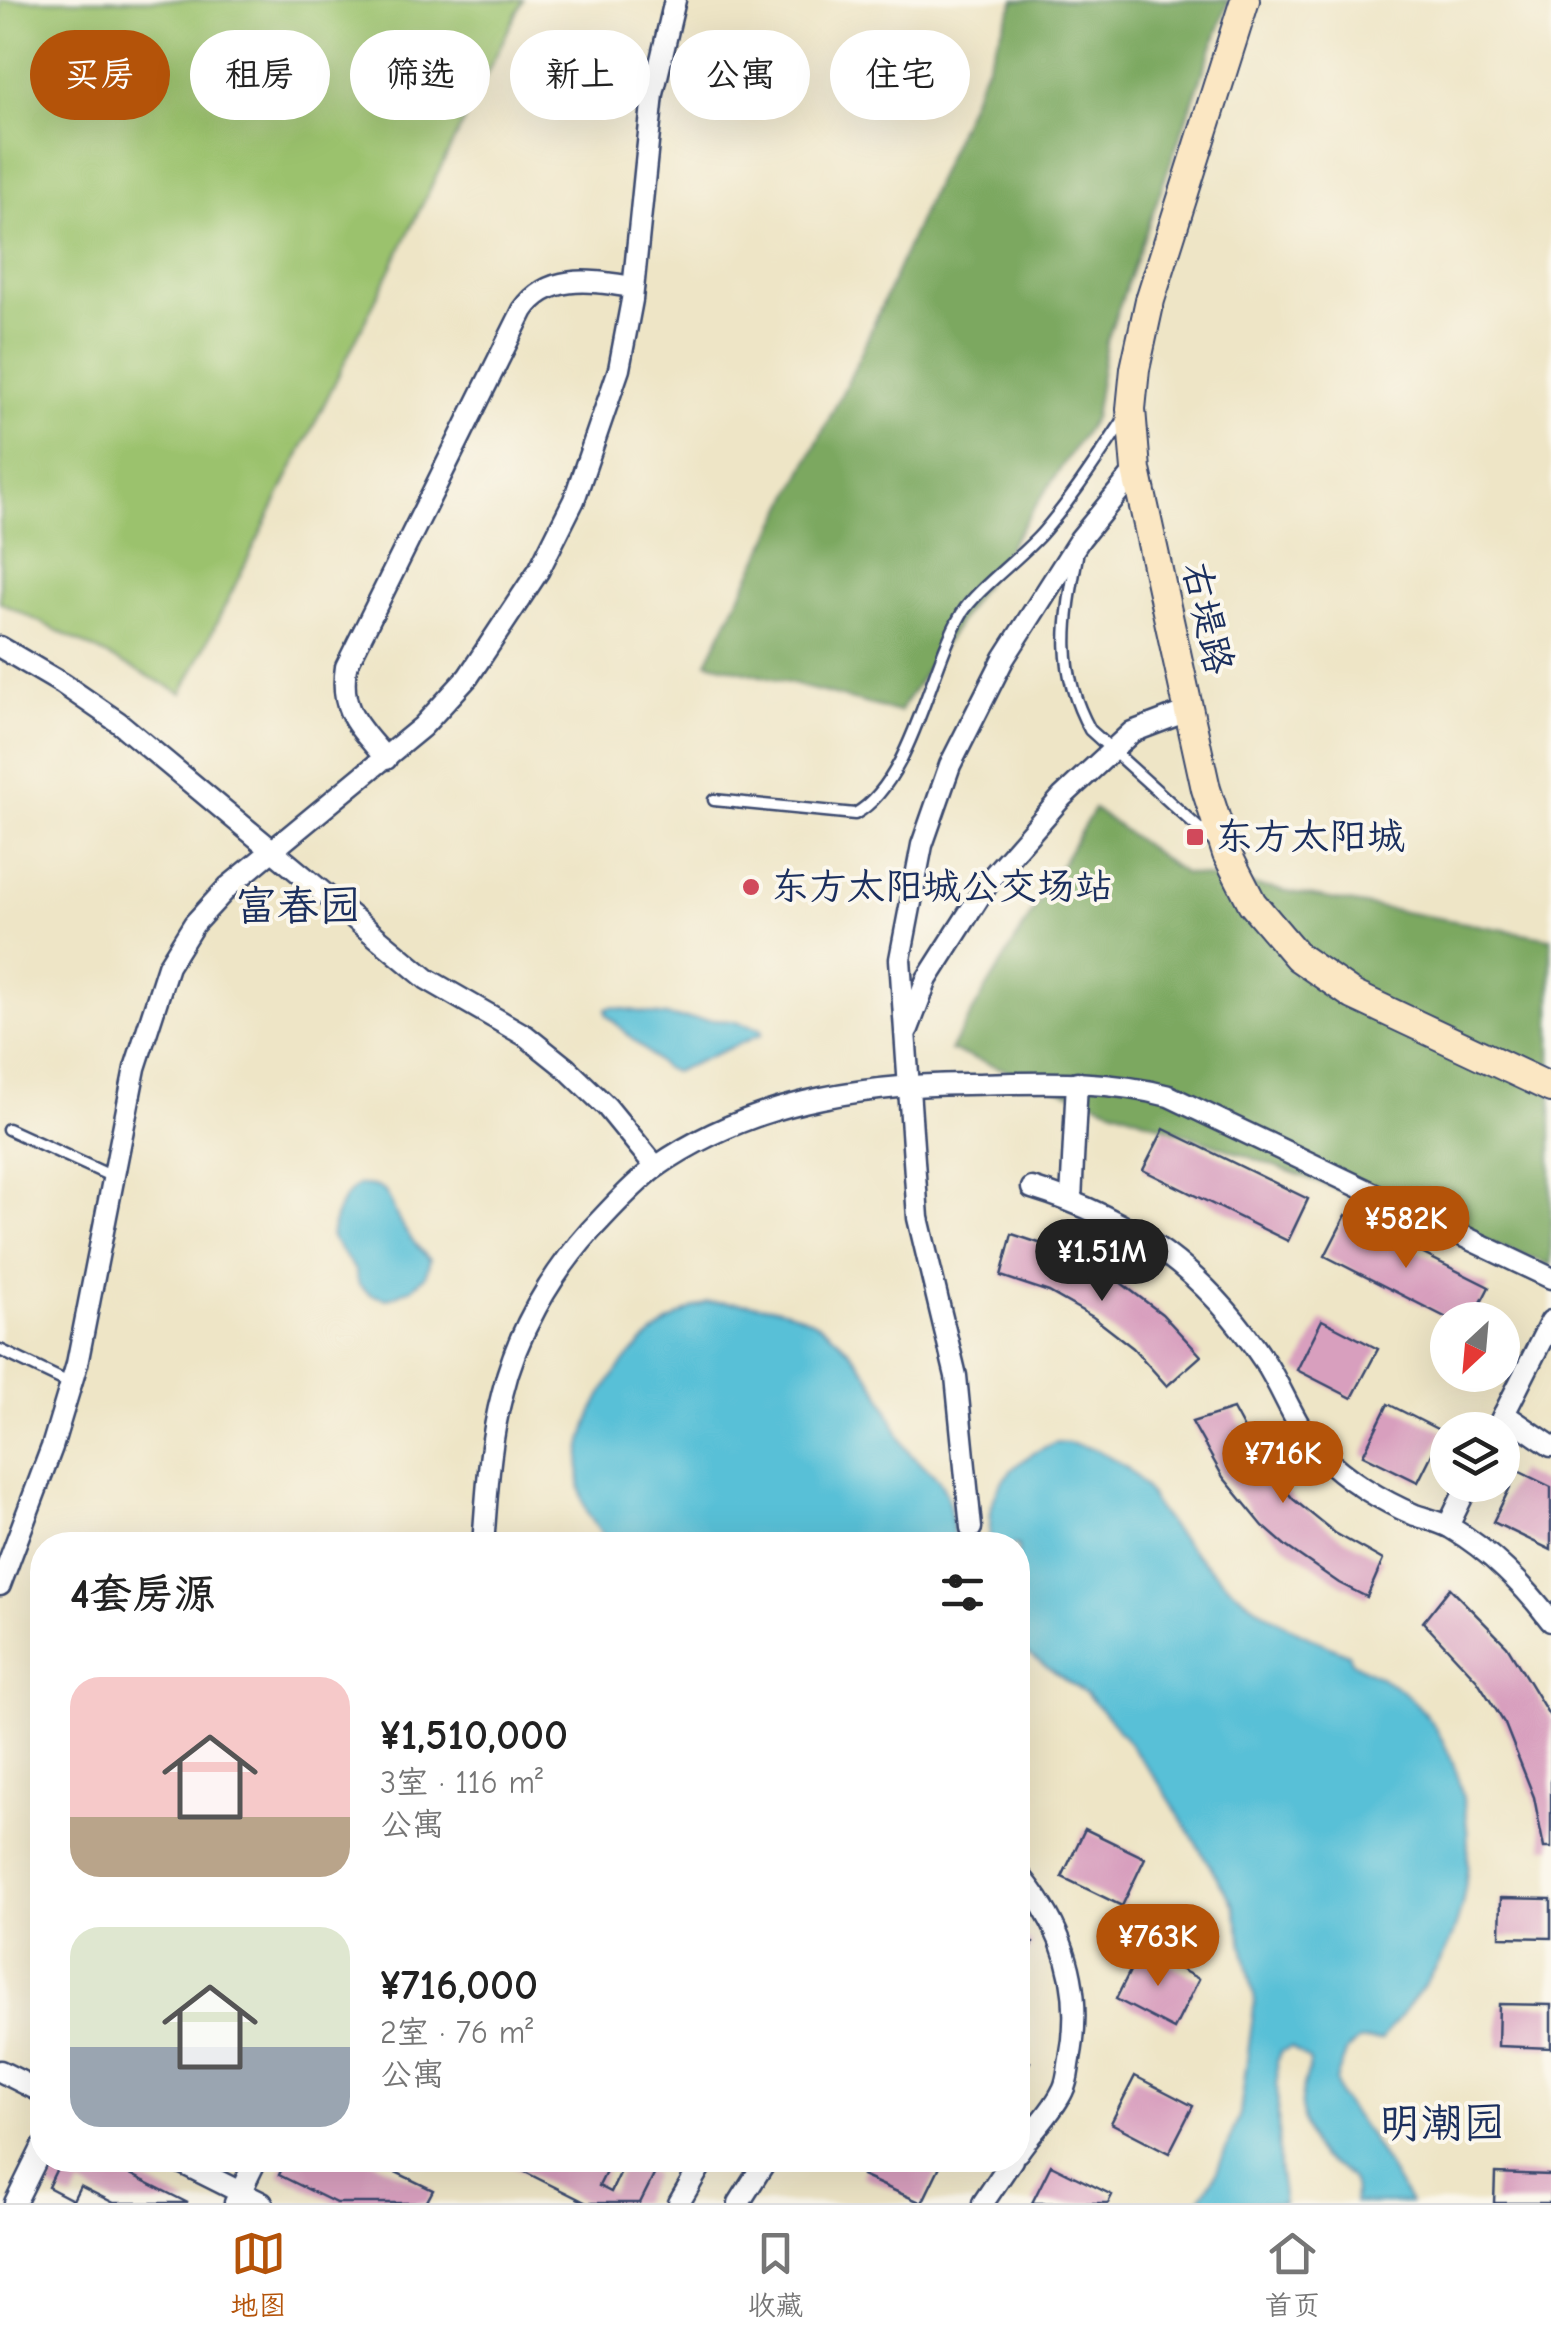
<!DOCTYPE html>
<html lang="zh">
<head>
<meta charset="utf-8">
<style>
  body { margin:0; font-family:"Comic Neue","LXGW WenKai TC",sans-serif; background:#f6f6f6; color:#222; height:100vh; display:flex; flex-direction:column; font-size:38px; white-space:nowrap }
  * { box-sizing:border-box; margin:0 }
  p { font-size:32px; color:#767676 }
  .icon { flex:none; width:55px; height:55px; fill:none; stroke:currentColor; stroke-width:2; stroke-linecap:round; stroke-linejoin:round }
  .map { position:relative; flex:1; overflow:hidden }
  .sheet { position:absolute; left:30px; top:1532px; width:1000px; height:640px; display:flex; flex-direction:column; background:#fff; border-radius:40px; box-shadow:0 10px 40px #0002 }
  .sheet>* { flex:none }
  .top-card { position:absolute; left:30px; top:30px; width:1000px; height:90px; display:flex; gap:20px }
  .needle { width:65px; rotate:206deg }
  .controls { position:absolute; left:1430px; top:1302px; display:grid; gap:20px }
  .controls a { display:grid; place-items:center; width:90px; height:90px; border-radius:50%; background:#fff; box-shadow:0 10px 40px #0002; font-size:50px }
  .price { position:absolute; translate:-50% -85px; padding:0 22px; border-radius:35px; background:#b45309; color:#fff; font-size:32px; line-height:65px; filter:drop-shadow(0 2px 5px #0008) }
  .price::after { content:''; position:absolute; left:50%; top:60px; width:30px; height:22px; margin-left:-15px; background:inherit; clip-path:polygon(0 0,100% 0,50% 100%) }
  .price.on { background:#222; color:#fff }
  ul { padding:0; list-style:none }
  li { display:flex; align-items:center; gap:30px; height:250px; padding:0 40px }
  li span { display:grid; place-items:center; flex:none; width:280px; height:200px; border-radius:30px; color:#555 }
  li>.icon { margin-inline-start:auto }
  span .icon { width:120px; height:120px; fill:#fffc; stroke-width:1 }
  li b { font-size:42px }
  h2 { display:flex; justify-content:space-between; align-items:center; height:120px; padding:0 40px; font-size:42px }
  .tag { padding:0 35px; border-radius:45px; background:#fff; box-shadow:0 10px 40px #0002; font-size:35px; line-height:90px }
  .tag.on { background:#b45309; color:#fff }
  .tabs { display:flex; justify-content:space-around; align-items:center; height:140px; border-top:2px solid #e0e0e0; background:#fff; font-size:28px; color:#767676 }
  .tabs a { display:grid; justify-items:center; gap:5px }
  .tabs .on { color:#b45309 }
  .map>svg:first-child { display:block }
</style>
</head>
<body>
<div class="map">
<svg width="1551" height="2203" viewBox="0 0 1551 2203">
  <rect width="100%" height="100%" fill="#fbf7ec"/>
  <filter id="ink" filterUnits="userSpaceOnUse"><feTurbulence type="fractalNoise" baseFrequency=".01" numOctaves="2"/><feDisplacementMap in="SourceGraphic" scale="20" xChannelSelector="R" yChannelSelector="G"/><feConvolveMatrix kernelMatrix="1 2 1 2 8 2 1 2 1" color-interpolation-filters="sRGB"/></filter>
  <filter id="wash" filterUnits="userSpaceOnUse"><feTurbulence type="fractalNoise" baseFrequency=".0048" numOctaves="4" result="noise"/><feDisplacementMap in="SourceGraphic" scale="40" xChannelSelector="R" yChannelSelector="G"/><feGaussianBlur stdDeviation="2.25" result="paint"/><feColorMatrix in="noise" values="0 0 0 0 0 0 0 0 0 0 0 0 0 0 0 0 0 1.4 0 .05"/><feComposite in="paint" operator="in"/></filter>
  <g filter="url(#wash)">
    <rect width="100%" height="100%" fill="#eee5c6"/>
    <polygon fill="#9bc26d" stroke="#5b7866" stroke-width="2.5" points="0,0 523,0 182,693 0,602"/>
    <g fill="#7ca860" stroke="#4c6c5f" stroke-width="2.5">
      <polygon points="1015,0 1229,0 1106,343 1094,418 899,712 707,662 854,369"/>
      <polygon points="1094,809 1183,873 1551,938 1551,1265 950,1050"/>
    </g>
    <g fill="#59c0d7" stroke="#3a789a" stroke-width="2.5">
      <polygon points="612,1007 677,1018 731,1021 761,1029 762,1034 674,1072 664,1068 607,1015 606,1009"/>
      <path d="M358 1185C390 1184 387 1196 398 1219 406 1234 418 1248 430 1260L425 1276 412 1288 387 1299 370 1294 359 1285 355 1270 331 1237C334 1216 340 1198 358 1185Z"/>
      <path d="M708 1302C785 1302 832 1315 875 1385 888 1405 894 1428 905 1447 913 1461 928 1467 938 1479 951 1495 952 1525 955 1545H612C600 1532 588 1518 583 1500 563 1419 635 1328 708 1302Z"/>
      <path d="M1056 1442C1090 1444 1123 1458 1143 1485 1151 1496 1156 1508 1164 1518 1184 1544 1209 1569 1234 1590 1268 1618 1307 1637 1348 1654L1351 1661C1366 1671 1384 1678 1398 1688 1474 1743 1486 1875 1444 1954 1427 1985 1402 2013 1381 2040L1358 2041 1347 2050 1336 2080 1340 2097 1369 2135 1410 2203H1354C1359 2167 1339 2174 1321 2157 1310 2146 1303 2122 1301 2107 1299 2092 1309 2076 1310 2061L1291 2047 1281 2052 1277 2062 1279 2167 1284 2203H1197L1215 2176 1240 2114 1255 2000 1234 1905 1162 1787 1114 1724 1086 1694 1018 1647V1545H988C991 1533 989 1519 992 1506 1000 1472 1026 1455 1056 1442Z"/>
    </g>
    <g id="blocks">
      <g fill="#d89fbe">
        <polygon points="1164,1129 1308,1199 1288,1241 1143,1170"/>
        <polygon points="1346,1215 1489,1287 1472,1320 1451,1320 1325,1256"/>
        <polygon points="1012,1234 1066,1252 1116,1279 1162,1314 1201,1356 1167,1386 1133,1348 1093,1317 1049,1292 1001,1276"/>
        <polygon points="1322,1320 1378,1349 1352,1398 1297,1370"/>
        <polygon points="1388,1404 1443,1432 1418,1482 1363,1455"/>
        <polygon points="1233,1409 1259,1457 1293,1499 1335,1533 1383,1560 1367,1597 1339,1583 1287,1547 1263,1526 1223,1477 1192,1422"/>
        <polygon points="1518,1471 1551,1487 1551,1550 1493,1522"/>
        <polygon points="1450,1588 1507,1646 1551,1718 1551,1848 1544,1848 1534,1797 1505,1724 1477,1680 1423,1622"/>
        <polygon points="1085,1829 1145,1858 1122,1906 1062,1877"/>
        <polygon points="1501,1898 1551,1899 1551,1938 1500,1937"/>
        <polygon points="1018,1935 1033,1943 1018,1975"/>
        <polygon points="1141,1949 1199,1979 1174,2029 1116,1999"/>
        <polygon points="1499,2004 1551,2005 1551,2048 1498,2046"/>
        <polygon points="1018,2056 1030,2062 1018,2087"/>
        <polygon points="1135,2076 1193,2106 1169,2153 1111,2123"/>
        <polygon points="61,2160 102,2160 188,2203 114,2203 80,2186 73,2200 48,2187"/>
        <polygon points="286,2160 371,2160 433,2190 426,2203 336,2203 279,2175"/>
        <polygon points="511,2160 560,2160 558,2164 567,2168 571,2160 612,2160 599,2186 611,2192 626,2161 654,2175 640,2203 587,2203 509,2164"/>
        <polygon points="869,2160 943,2160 922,2203 862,2176"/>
        <polygon points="1051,2165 1112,2195 1108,2203 1032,2203"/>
        <polygon points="1495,2173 1551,2175 1551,2203 1494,2203"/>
      </g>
    </g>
  </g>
  <g filter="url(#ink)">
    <use href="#blocks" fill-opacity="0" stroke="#3b4a6e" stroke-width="2.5"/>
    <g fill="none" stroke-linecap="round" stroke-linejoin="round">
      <defs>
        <g id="lane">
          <path d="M1077 556C1065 622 1056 668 1090 730L1215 843"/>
          <path d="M714 800 855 814C912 782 929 668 962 613 977 589 1023 556 1044 531 1074 496 1099 456 1125 418"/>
          <polyline points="8,1129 113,1177"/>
          <polyline points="0,1350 71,1384"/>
        </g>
        <g id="street">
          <polyline points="0,647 63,684 118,722 427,979 526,1036 566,1068 607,1107 656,1167"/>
          <path d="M386 759C359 726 339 712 346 667L523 310C549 272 593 281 633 287"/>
          <polyline points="908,1029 927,979 992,877 1062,797 1132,732 1190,710"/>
          <path d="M1032 1188C1134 1219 1206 1272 1265 1362 1284 1391 1295 1427 1320 1453 1345 1479 1382 1501 1415 1515 1427 1519 1440 1522 1451 1528 1489 1550 1525 1586 1551 1621"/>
          <polyline points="1071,1200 1077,1082"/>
          <polyline points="1504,1414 1551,1446"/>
          <polyline points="1496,1430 1551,1321"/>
          <polyline points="1448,1526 1468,1485"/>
          <polyline points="971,1528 956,1376 918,1218 900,959 922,845 950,765 1004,658 1080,539 1136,470"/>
          <path d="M483 1545C487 1495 489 1444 502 1395 516 1334 550 1276 591 1230 611 1209 633 1184 656 1167 747 1103 858 1085 966 1084 1035 1083 1102 1078 1169 1096L1551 1278"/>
          <polyline points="0,1585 52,1447 77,1364 135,1068 168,966 194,924 228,887 422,727 468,677 539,570 574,500 619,369 632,300 653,94 675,0"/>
          <path d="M1018 1873C1064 1927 1084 1988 1070 2059 1068 2069 1068 2081 1063 2090 1053 2112 1031 2132 1018 2152"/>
          <polyline points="0,2071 42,2092"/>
          <polyline points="176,2160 262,2203"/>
          <polyline points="15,2203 42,2148"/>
          <polyline points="235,2203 256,2160"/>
          <polyline points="679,2203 704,2160"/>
          <polyline points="739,2203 766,2160"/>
          <polyline points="983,2203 1012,2160"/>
        </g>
        <polyline id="secondary" points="1245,0 1150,300 1135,369 1131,409 1136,470 1206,789 1227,854 1252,903 1298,957 1353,995 1551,1088"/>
      </defs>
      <use href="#lane" stroke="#3b4a6e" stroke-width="15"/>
      <use href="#street" stroke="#3b4a6e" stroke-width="25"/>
      <use href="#secondary" stroke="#3b4a6e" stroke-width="32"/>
      <use href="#lane" stroke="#fff" stroke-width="10"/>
      <use href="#street" stroke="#fff" stroke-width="20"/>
      <use href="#secondary" stroke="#fbe7c3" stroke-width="28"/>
    </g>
  </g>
  <g fill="#d1495b" stroke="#fbf7ec" stroke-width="4">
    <rect x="1185" y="827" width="20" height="20" rx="5"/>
    <circle cx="751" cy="887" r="10"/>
  </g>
  <g text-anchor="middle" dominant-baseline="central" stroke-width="8" stroke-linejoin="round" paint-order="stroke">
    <g font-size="38" fill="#1b2f5e" stroke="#fbf7ec">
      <text transform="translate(1207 618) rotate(77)">右堤路</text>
    </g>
    <g font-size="38" fill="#1b2f5e" stroke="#fbf7ec" text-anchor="start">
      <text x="1215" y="837">东方太阳城</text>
      <text x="771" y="887">东方太阳城公交场站</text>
    </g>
    <g font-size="42" fill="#1b2f5e" stroke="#fbf7ec">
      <text x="298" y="906">富春园</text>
      <text x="1442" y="2123">明潮园</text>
    </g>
  </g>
</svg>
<div class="controls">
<a><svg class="needle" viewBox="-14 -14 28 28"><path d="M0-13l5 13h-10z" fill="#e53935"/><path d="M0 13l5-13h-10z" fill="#767676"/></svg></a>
<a><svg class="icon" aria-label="layers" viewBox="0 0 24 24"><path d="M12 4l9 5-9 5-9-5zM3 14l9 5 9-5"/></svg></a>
</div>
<b class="price" style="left:1406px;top:1271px">¥582K</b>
<b class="price on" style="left:1102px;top:1304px">¥1.51M</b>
<b class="price" style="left:1283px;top:1506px">¥716K</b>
<b class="price" style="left:1158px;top:1989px">¥763K</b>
<div class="top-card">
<a class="tag on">买房</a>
<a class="tag">租房</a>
<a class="tag">筛选</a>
<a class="tag">新上</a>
<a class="tag">公寓</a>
<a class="tag">住宅</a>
</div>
<section class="sheet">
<h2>4套房源<svg class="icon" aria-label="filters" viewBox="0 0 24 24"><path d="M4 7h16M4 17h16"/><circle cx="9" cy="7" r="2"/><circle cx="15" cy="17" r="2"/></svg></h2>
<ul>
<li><span style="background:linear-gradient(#f6c9c9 70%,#b9a48a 0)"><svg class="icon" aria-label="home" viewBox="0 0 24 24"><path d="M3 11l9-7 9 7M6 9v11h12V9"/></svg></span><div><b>¥1,510,000</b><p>3室 · 116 m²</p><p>公寓</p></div></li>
<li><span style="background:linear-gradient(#dfe7d0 60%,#9aa5b1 0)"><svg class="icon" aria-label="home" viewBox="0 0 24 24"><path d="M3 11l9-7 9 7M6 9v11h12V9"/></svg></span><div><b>¥716,000</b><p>2室 · 76 m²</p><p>公寓</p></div></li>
</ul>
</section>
</div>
<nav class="tabs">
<a class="on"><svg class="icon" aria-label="map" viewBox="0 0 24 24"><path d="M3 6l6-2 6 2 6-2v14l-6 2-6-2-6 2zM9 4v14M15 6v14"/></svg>地图</a>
<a><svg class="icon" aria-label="saved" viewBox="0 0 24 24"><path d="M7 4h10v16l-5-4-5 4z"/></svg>收藏</a>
<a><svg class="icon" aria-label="home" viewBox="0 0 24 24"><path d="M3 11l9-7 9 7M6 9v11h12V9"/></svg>首页</a>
</nav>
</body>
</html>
